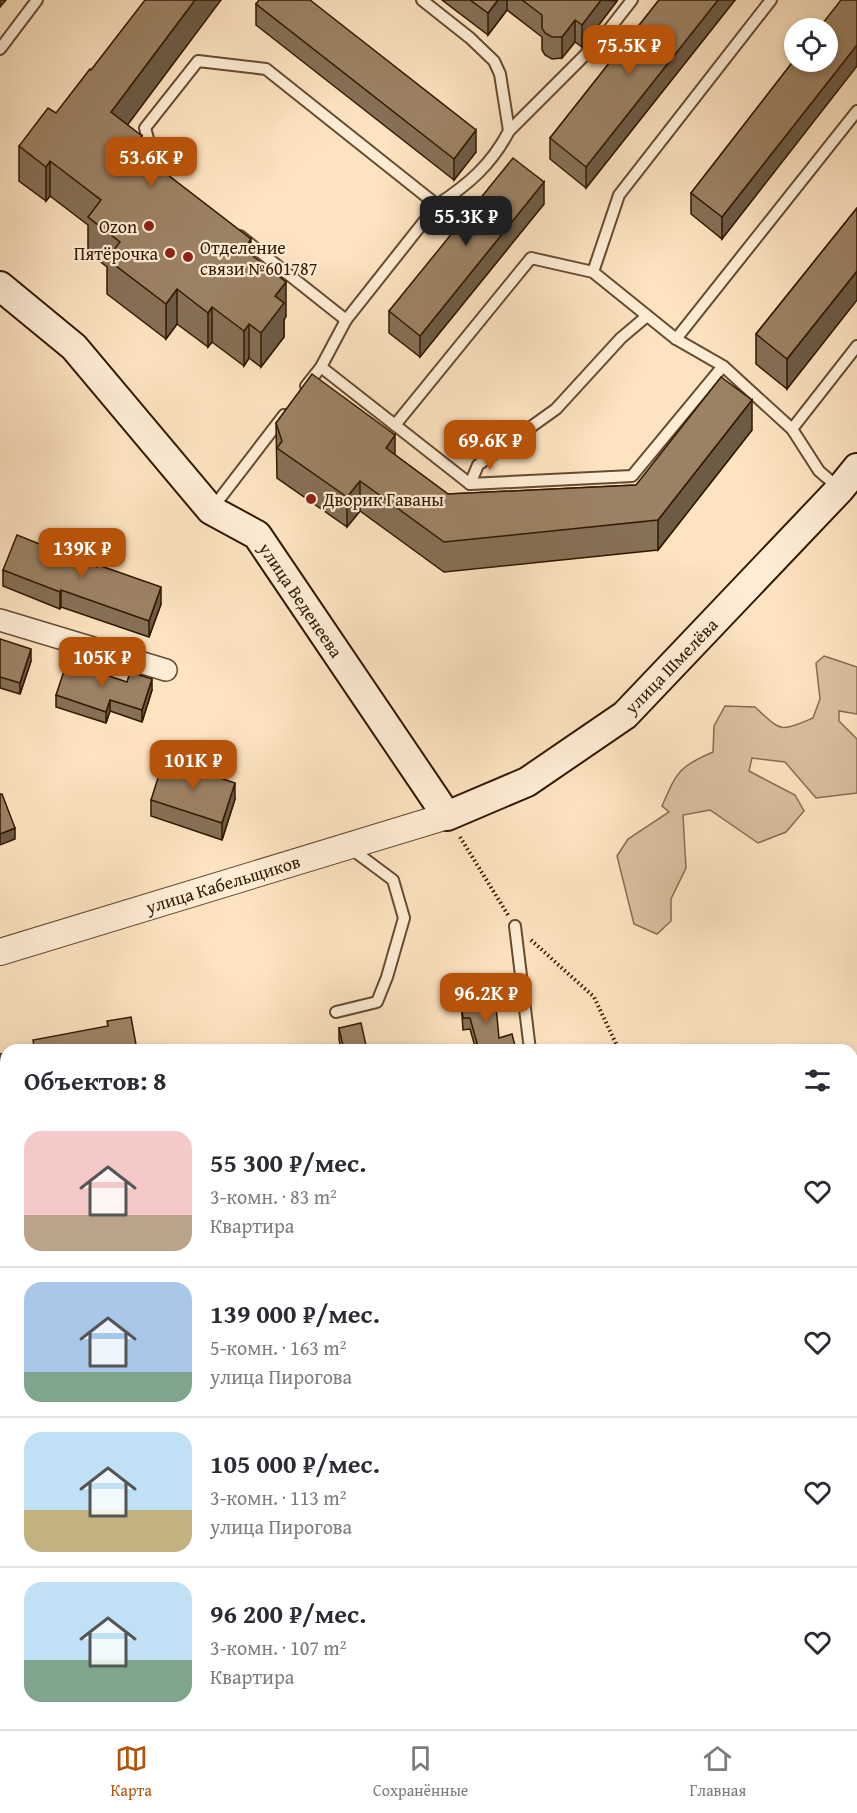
<!DOCTYPE html>
<html lang="ru">
<head>
<meta charset="utf-8">
<style>
  body { margin:0; font-family:"Gentium Book Plus",serif; background:#f7f7f7; color:#2b2b33; height:100vh; display:flex; flex-direction:column; font-size:22px; white-space:nowrap }
  * { box-sizing:border-box; margin:0 }
  p { font-size:20px; color:#7c7c81 }
  .icon { flex:none; width:33px; height:33px; fill:none; stroke:currentColor; stroke-width:2; stroke-linecap:round; stroke-linejoin:round }
  .map { position:relative; flex:1; overflow:hidden }
  .drawer { position:absolute; left:0px; top:1044px; width:858px; height:686px; display:flex; flex-direction:column; background:#fff; border-radius:18px 18px 0 0; box-shadow:0 3px 9px #0003 }
  .drawer>* { flex:none }
  .fabs { position:absolute; left:784px; top:18px; display:grid; gap:12px }
  .fabs a { display:grid; place-items:center; width:54px; height:54px; border-radius:50%; background:#fff; box-shadow:0 3px 9px #0003; font-size:30px }
  .price { position:absolute; translate:-50% -51px; padding:0 14px; border-radius:12px; background:#b45309; color:#fff; font-size:20px; line-height:39px; filter:drop-shadow(0 2px 3px #0008) }
  .price::after { content:''; position:absolute; left:50%; top:36px; width:18px; height:14px; margin-left:-9px; background:inherit; clip-path:polygon(0 0,100% 0,50% 100%) }
  .price.on { background:#222; color:#fff }
  ul { padding:0; list-style:none }
  li { display:flex; align-items:center; gap:18px; height:150px; padding:0 24px }
  li+li { border-top:2px solid #e1e1e2 }
  li span { display:grid; place-items:center; flex:none; width:168px; height:120px; border-radius:18px; color:#555 }
  li>.icon { margin-inline-start:auto }
  span .icon { width:72px; height:72px; fill:#fffc; stroke-width:1 }
  li b { font-size:26px }
  h2 { display:flex; justify-content:space-between; align-items:center; height:72px; padding:0 24px; font-size:26px }
  .tab-bar { display:flex; justify-content:space-around; align-items:center; height:84px; border-top:2px solid #e1e1e2; background:#fff; font-size:16px; color:#7c7c81 }
  .tab-bar a { display:grid; justify-items:center; gap:3px }
  .tab-bar .on { color:#b45309 }
  .map>svg:first-child { display:block }
</style>
</head>
<body>
<div class="map">
<svg width="857" height="1729" viewBox="0 0 857 1729">
  <rect width="100%" height="100%" fill="#fde3c0"/>
  <filter id="stains"><feTurbulence type="fractalNoise" baseFrequency=".00333" numOctaves="4"/><feColorMatrix values="0 0 0 0 .2 0 0 0 0 .09 0 0 0 0 .02 0 0 0 .5 -.17"/></filter>
  <radialGradient id="worn" r=".72"><stop offset=".6" stop-color="#630" stop-opacity="0"/><stop offset="1" stop-color="#630" stop-opacity=".3"/></radialGradient>
  <path fill="#dac09f" stroke="#866c50" stroke-width="1.5" d="M824 656 857 667V714L839 711V721L857 739V793L816 798 785 762 752 758 749 771 795 795 804 811 786 832 758 843 710 810 683 815 686 868 671 899V921L657 934 634 924 617 856 628 839 669 812 662 806C677 772 678 767 713 752L714 726 725 706 755 707C782 732 779 732 813 718L820 699 816 663Z"/>
  <g fill="none" stroke-linecap="round" stroke-linejoin="round">
    <defs>
      <g id="service">
        <polyline points="422,0 470,38 494,61 500,74 509,131"/>
        <polyline points="0,49 37,0"/>
        <polyline points="164,176 157,170 145,128 198,61 266,69 437,205 346,320"/>
        <path d="M437 205C469 184 491 165 509 131L603 37 632 0"/>
        <polyline points="240,236 346,320 321,367 306,386"/>
        <polyline points="593,272 619,195 771,0"/>
        <polyline points="676,339 857,111"/>
        <polyline points="723,366 632,476 470,484 395,425 531,258 593,272 676,339 723,366 792,429 819,471 840,489"/>
        <polyline points="321,367 395,425"/>
        <polyline points="792,429 857,346"/>
        <polyline points="470,484 478,465 556,409 621,338 647,316"/>
        <polyline points="211,510 284,415"/>
        <polyline points="515,926 530,1050"/>
        <polyline points="336,1012 377,1002 387,977 404,918 393,880 350,848"/>
      </g>
      <g id="minor">
        <polyline points="0,620 166,670"/>
        <polyline points="0,1366 6,1365"/>
        <polyline points="852,1534 857,1545"/>
        <polyline points="369,1724 372,1729"/>
        <polyline points="656,1724 660,1729"/>
        <polyline points="38,1729 43,1729"/>
      </g>
      <polyline id="tertiary" points="0,952 447,816"/>
      <polyline id="secondary" points="0,286 74,347 211,510 257,535 447,816 527,782 625,715 840,489 857,468"/>
    </defs>
    <use href="#service" stroke="#654b30" stroke-width="14"/>
    <use href="#minor" stroke="#654b30" stroke-width="24"/>
    <use href="#tertiary" stroke="#654b30" stroke-width="28"/>
    <use href="#secondary" stroke="#321800" stroke-width="32"/>
    <g stroke="#321800" stroke-width="4" stroke-dasharray="1.5 3" stroke-linecap="butt">
      <polyline points="460,837 508,915"/>
      <polyline points="531,940 594,997 619,1050"/>
      <polyline points="852,1480 857,1477"/>
    </g>
    <use href="#service" stroke="#feedd6" stroke-width="10"/>
    <use href="#minor" stroke="#feedd6" stroke-width="21"/>
    <use href="#tertiary" stroke="#feedd6" stroke-width="26"/>
    <use href="#secondary" stroke="#feedd6" stroke-width="28"/>
  </g>
  <g fill="#867056" stroke="#321800" stroke-width="1.5">
    <polygon points="442,0 617,0 617,1 582,47 575,42 562,58 552,59 545,55 542,50 542,37 507,10 488,35"/>
    <polygon points="659,0 735,0 586,188 550,159 550,138"/>
    <polygon points="256,4 476,152 454,180 256,25"/>
    <polygon points="795,59 722,239 691,214 691,193"/>
    <polygon points="56,113 127,125 142,155 251,255 286,316 284,320 284,337 261,367 249,358 244,366 212,342 208,347 177,324 166,339 107,294 107,267 88,252 88,225 50,196 46,201 19,181 19,146"/>
    <polygon points="544,204 420,357 389,333 389,311"/>
    <polygon points="857,208 787,389 756,364 756,334"/>
    <polygon points="276,423 395,455 448,494 636,485 752,430 658,550 444,572 360,511 347,527 277,478"/>
    <polygon points="3,570 161,604 149,637 61,607 60,609 3,586"/>
    <polygon points="0,639 31,661 20,694 0,688"/>
    <polygon points="152,690 142,722 110,711 106,723 56,707 56,695"/>
    <polygon points="235,799 222,840 151,816 151,800"/>
    <polygon points="461,1000 499,1038 516,1050 476,1050 470,1029 463,1030"/>
    <polygon points="339,1028 367,1050 341,1050 339,1039"/>
    <polygon points="6,1241 6,1300 3,1300 0,1284 0,1242"/>
    <polygon points="6,1542 6,1609 0,1611 0,1544"/>
    <polygon points="857,1646 857,1693 852,1687 852,1650"/>
    <polygon points="714,1724 755,1724 759,1729 718,1729"/>
  </g>
  <g fill="#6d5b46" stroke="#321800" stroke-width="1.5">
    <polygon points="0,0 6,0 0,7"/>
    <polygon points="195,0 221,0 111,147 111,112"/>
    <polygon points="498,0 507,0 507,10 488,35 488,13"/>
    <polygon points="601,0 617,1 582,47 582,25"/>
    <polygon points="718,0 735,0 586,188 586,167"/>
    <polygon points="575,20 575,42 562,58 562,37"/>
    <polygon points="857,45 857,66 722,239 722,217"/>
    <polygon points="476,130 476,152 454,180 454,159"/>
    <polygon points="142,136 142,171 133,148"/>
    <polygon points="50,161 50,196 46,201 46,167"/>
    <polygon points="544,182 544,204 420,357 420,336"/>
    <polygon points="251,239 251,274 244,249"/>
    <polygon points="857,271 857,300 787,389 787,359"/>
    <polygon points="286,282 286,316 284,320 284,337 261,367 261,333 275,296"/>
    <polygon points="177,289 177,324 166,339 166,304"/>
    <polygon points="212,307 212,342 208,347 208,313"/>
    <polygon points="249,324 249,358 244,366 244,331"/>
    <polygon points="752,400 752,430 658,550 658,520"/>
    <polygon points="395,435 395,465 386,448"/>
    <polygon points="360,481 360,511 347,527 347,497"/>
    <polygon points="161,587 161,604 149,637 149,621"/>
    <polygon points="61,590 61,607 60,609 60,592"/>
    <polygon points="31,649 31,661 20,694 20,683"/>
    <polygon points="152,679 152,690 142,722 142,710"/>
    <polygon points="110,700 110,711 106,723 106,712"/>
    <polygon points="235,783 235,799 222,840 222,823"/>
    <polygon points="15,828 15,839 0,845 0,834"/>
    <polygon points="6,1117 6,1130 1,1131 1,1118"/>
    <polygon points="6,1597 6,1609 0,1611 0,1600"/>
    <polygon points="857,1634 857,1640 854,1642 854,1636"/>
    <polygon points="6,1704 6,1721 0,1724 0,1708"/>
  </g>
  <g fill="#9c8264" stroke="#321800" stroke-width="1.5">
    <polygon points="145,0 195,0 111,112 142,136 133,148 251,239 244,249 286,282 275,296 284,303 261,333 249,324 244,331 212,307 208,313 177,289 166,304 107,259 120,242 88,217 101,200 50,161 46,167 19,146 48,108 56,113 90,69 91,70"/>
    <polygon points="259,0 310,0 476,130 454,159 256,4"/>
    <polygon points="470,0 498,0 488,13"/>
    <polygon points="522,0 601,0 582,25 575,20 562,37 552,37 545,33 542,28 542,15"/>
    <polygon points="659,0 718,0 586,167 550,138"/>
    <polygon points="841,0 857,0 857,45 722,217 691,193 795,59 795,62 828,62 828,28 819,28"/>
    <polygon points="513,158 544,182 420,336 389,311"/>
    <polygon points="857,208 857,271 787,359 756,334"/>
    <polygon points="312,374 395,435 386,448 448,494 636,485 721,377 752,400 658,520 444,542 360,481 347,497 277,448 282,441 276,423"/>
    <polygon points="17,535 97,567 98,565 161,587 149,621 61,590 60,592 3,570"/>
    <polygon points="0,639 31,649 20,683 0,677"/>
    <polygon points="67,662 127,682 130,672 152,679 142,710 110,700 106,712 56,695"/>
    <polygon points="164,759 235,783 222,823 151,800"/>
    <polygon points="0,794 2,794 15,828 0,834"/>
    <polygon points="495,996 499,1038 512,1034 516,1050 479,1050 470,1018 463,1018 461,1000"/>
    <polygon points="131,1017 137,1050 19,1050 34,1047 33,1040 108,1026 107,1021"/>
    <polygon points="361,1023 367,1050 344,1050 339,1028"/>
    <polygon points="6,1053 6,1117 1,1118 0,1054"/>
    <polygon points="6,1241 6,1288 3,1289 0,1273 0,1242"/>
    <polygon points="6,1542 6,1565 5,1566 6,1574 2,1574 6,1585 6,1597 0,1600 0,1544"/>
    <polygon points="857,1613 857,1634 854,1636 852,1633 852,1617"/>
    <polygon points="857,1646 857,1682 852,1675 852,1650"/>
    <polygon points="6,1672 6,1704 0,1708 0,1676"/>
    <polygon points="110,1724 141,1724 144,1729 101,1729"/>
    <polygon points="292,1724 329,1724 333,1729 284,1729"/>
    <polygon points="472,1724 503,1724 504,1725 498,1729 465,1729"/>
    <polygon points="618,1724 645,1724 649,1729 611,1729"/>
    <polygon points="723,1724 755,1724 759,1729 727,1729"/>
  </g>
  <g fill="#8f2418" stroke="#feedd6" stroke-width="2">
    <circle cx="149" cy="226" r="6"/>
    <circle cx="170" cy="253" r="6"/>
    <circle cx="188" cy="257" r="6"/>
    <circle cx="311" cy="499" r="6"/>
  </g>
  <g text-anchor="middle" dominant-baseline="central" stroke-width="4.5" stroke-linejoin="round" paint-order="stroke">
    <g font-size="18" fill="#321800" stroke="#feedd6" text-anchor="end">
      <text x="137" y="226">Ozon</text>
      <text x="200" y="247" text-anchor="start">Отделение<tspan x="200" dy="21">связи №601787</tspan></text>
      <text x="158" y="253">Пятёрочка</text>
      <text x="323" y="499" text-anchor="start">Дворик Гаваны</text>
    </g>
    <g font-size="18" fill="#321800" stroke="#feedd6">
      <text transform="translate(301 600) rotate(56)">улица Веденеева</text>
      <text transform="translate(671 666) rotate(-46)">улица Шмелёва</text>
      <text transform="translate(223 884) rotate(-17)">улица Кабельщиков</text>
    </g>
  </g>
  <rect width="100%" height="100%" filter="url(#stains)"/>
  <rect width="100%" height="100%" fill="url(#worn)"/>
</svg>
<div class="fabs">
<a><svg class="icon" aria-label="locate" viewBox="0 0 24 24"><circle cx="12" cy="12" r="6"/><path d="M12 2v4M12 18v4M2 12h4M18 12h4"/></svg></a>
</div>
<b class="price" style="left:629px;top:76px">75.5K ₽</b>
<b class="price" style="left:151px;top:188px">53.6K ₽</b>
<b class="price on" style="left:466px;top:247px">55.3K ₽</b>
<b class="price" style="left:490px;top:471px">69.6K ₽</b>
<b class="price" style="left:82px;top:579px">139K ₽</b>
<b class="price" style="left:102px;top:688px">105K ₽</b>
<b class="price" style="left:193px;top:791px">101K ₽</b>
<b class="price" style="left:486px;top:1024px">96.2K ₽</b>
<section class="drawer">
<h2>Объектов: 8<svg class="icon" aria-label="filters" viewBox="0 0 24 24"><path d="M4 7h16M4 17h16"/><circle cx="9" cy="7" r="2"/><circle cx="15" cy="17" r="2"/></svg></h2>
<ul>
<li><span style="background:linear-gradient(#f6c9c9 70%,#b9a48a 0)"><svg class="icon" aria-label="home" viewBox="0 0 24 24"><path d="M3 11l9-7 9 7M6 9v11h12V9"/></svg></span><div><b>55 300 ₽/мес.</b><p>3-комн. · 83 m²</p><p>Квартира</p></div><svg class="icon" aria-label="heart" viewBox="0 0 24 24"><path d="M12 20l-8-8c-3-5 5-10 8-4 3-6 11-1 8 4z"/></svg></li>
<li><span style="background:linear-gradient(#a9c7e8 75%,#7fa58c 0)"><svg class="icon" aria-label="home" viewBox="0 0 24 24"><path d="M3 11l9-7 9 7M6 9v11h12V9"/></svg></span><div><b>139 000 ₽/мес.</b><p>5-комн. · 163 m²</p><p>улица Пирогова</p></div><svg class="icon" aria-label="heart" viewBox="0 0 24 24"><path d="M12 20l-8-8c-3-5 5-10 8-4 3-6 11-1 8 4z"/></svg></li>
<li><span style="background:linear-gradient(#bfe0f5 65%,#c2b280 0)"><svg class="icon" aria-label="home" viewBox="0 0 24 24"><path d="M3 11l9-7 9 7M6 9v11h12V9"/></svg></span><div><b>105 000 ₽/мес.</b><p>3-комн. · 113 m²</p><p>улица Пирогова</p></div><svg class="icon" aria-label="heart" viewBox="0 0 24 24"><path d="M12 20l-8-8c-3-5 5-10 8-4 3-6 11-1 8 4z"/></svg></li>
<li><span style="background:linear-gradient(#bfe0f5 65%,#7fa58c 0)"><svg class="icon" aria-label="home" viewBox="0 0 24 24"><path d="M3 11l9-7 9 7M6 9v11h12V9"/></svg></span><div><b>96 200 ₽/мес.</b><p>3-комн. · 107 m²</p><p>Квартира</p></div><svg class="icon" aria-label="heart" viewBox="0 0 24 24"><path d="M12 20l-8-8c-3-5 5-10 8-4 3-6 11-1 8 4z"/></svg></li>
</ul>
</section>
</div>
<nav class="tab-bar">
<a class="on"><svg class="icon" aria-label="map" viewBox="0 0 24 24"><path d="M3 6l6-2 6 2 6-2v14l-6 2-6-2-6 2zM9 4v14M15 6v14"/></svg>Карта</a>
<a><svg class="icon" aria-label="saved" viewBox="0 0 24 24"><path d="M7 4h10v16l-5-4-5 4z"/></svg>Сохранённые</a>
<a><svg class="icon" aria-label="home" viewBox="0 0 24 24"><path d="M3 11l9-7 9 7M6 9v11h12V9"/></svg>Главная</a>
</nav>
</body>
</html>
